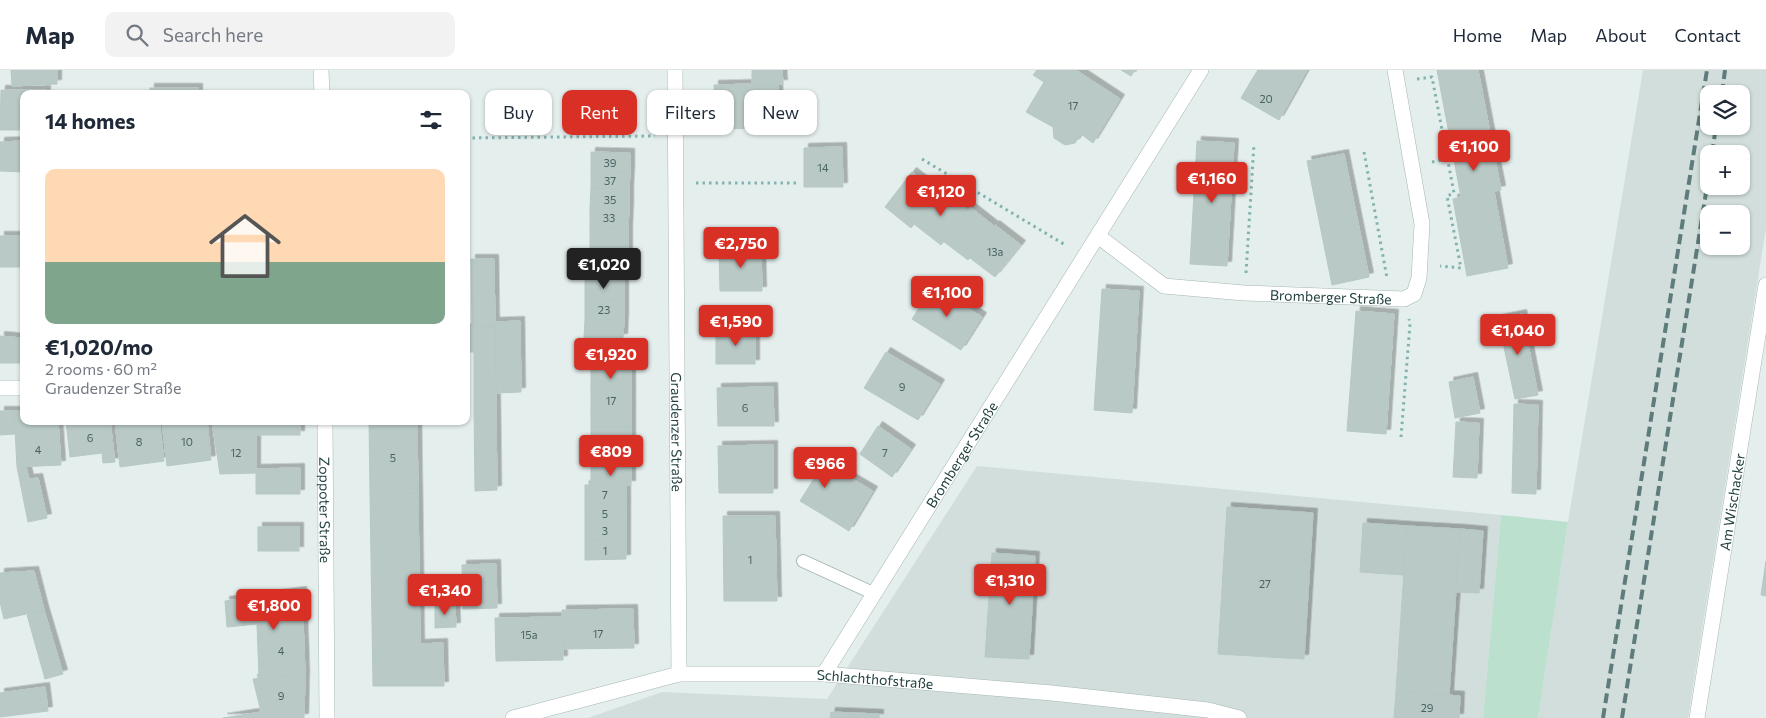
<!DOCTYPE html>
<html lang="en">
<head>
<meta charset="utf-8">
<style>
  body { margin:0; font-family:Commissioner,sans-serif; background:#f2f2f3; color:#1f2937; height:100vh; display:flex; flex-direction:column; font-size:19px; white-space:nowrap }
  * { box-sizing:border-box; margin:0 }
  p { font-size:16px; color:#747a83 }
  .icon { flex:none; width:28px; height:28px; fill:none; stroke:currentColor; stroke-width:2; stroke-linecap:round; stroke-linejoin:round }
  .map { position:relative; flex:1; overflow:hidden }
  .sheet { position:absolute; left:20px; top:20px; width:450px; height:335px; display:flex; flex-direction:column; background:#fff; border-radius:10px; box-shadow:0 1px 4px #0004 }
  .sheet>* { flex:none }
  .guide { position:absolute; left:485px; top:20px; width:475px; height:45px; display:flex; gap:10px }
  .tools { position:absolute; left:1700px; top:15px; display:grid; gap:10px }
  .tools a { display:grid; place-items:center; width:50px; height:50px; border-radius:10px; background:#fff; box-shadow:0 1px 4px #0004; font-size:25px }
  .price { position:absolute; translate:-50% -42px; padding:0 11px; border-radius:5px; background:#d93025; color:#fff; font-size:16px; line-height:32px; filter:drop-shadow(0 1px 2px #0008) }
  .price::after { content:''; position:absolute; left:50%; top:30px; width:15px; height:11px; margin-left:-8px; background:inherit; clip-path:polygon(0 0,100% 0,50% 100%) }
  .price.selected { background:#222; color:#fff }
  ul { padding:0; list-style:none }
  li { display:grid; align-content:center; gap:10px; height:265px; padding:0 25px }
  li span { display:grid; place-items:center; height:155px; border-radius:10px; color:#555 }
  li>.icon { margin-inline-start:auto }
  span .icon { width:90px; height:90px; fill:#fffc; stroke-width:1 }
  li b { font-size:21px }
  h2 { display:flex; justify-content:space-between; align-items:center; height:60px; padding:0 25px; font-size:21px }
  .tag { padding:0 18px; border-radius:10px; background:#fff; box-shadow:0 1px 4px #0004; font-size:18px; line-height:45px }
  .tag.selected { background:#d93025; color:#fff }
  header { display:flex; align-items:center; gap:30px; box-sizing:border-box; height:70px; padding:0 25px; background:#fff; border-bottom:1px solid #e0e1e3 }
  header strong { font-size:24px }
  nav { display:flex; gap:28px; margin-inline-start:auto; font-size:18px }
  .search { width:350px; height:45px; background:#f2f2f3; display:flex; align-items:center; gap:12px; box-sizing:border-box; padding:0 18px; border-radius:10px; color:#747a83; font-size:19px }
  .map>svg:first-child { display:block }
</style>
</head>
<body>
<header>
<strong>Map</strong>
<div class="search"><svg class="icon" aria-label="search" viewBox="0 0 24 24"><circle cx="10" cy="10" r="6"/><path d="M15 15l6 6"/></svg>Search here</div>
<nav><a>Home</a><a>Map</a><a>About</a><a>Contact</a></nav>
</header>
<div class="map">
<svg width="1766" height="648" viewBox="0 0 1766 648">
  <defs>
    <filter id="shadow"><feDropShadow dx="4.5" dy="-4.5" stdDeviation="0" flood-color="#0004"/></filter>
  </defs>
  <rect width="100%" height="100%" fill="#e4eeec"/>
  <g fill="#d2dedc" fill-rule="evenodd">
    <path d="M1643 0H1766V158L1688 648H1538L1568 452ZM1709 24H1741V56H1709ZM1709 84H1741V116H1709ZM1709 144H1741V176H1709Z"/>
    <polygon points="977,396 1501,445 1483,648 588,648 662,622 827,629"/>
  </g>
  <polygon fill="#bce0ce" points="1501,445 1568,452 1538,648 1483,648"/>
  <g fill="#b9c9c6" stroke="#b6c8c5" filter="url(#shadow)">
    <polygon points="11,0 57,0 57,14 12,16"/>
    <polygon points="752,0 782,0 783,14 752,14"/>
    <polygon points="1037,0 1076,0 1061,23 1033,5"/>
    <polygon points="1076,0 1120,29 1093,73 1081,64 1075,73 1065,75 1054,68 1053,57 1026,42 1044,12 1061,23"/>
    <polygon points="1121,0 1135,0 1131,6"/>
    <polygon points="1258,0 1287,0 1302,9 1292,27 1254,6"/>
    <polygon points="1287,0 1307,0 1302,9"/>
    <polygon points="1437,0 1478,0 1501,120 1494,121 1508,198 1467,206 1453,129 1461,127"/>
    <polygon points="1254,6 1292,27 1279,50 1241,28"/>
    <polygon points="752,14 778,14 779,58 715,59 714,15"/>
    <rect x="150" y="18" width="48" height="6"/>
    <polygon points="1,20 46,20 46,24 24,24 24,60 0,60"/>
    <polygon points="24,71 23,102 0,101 0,72"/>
    <polygon points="1197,71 1234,73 1227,196 1190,194"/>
    <polygon points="842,77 843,117 804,117 804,78"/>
    <polygon points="591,82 630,83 630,102 591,101"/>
    <polygon points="1344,84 1369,207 1332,215 1307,91"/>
    <polygon points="591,101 630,102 629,119 591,118"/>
    <polygon points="912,102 939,123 911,158 885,137"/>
    <polygon points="591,118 629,119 629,138 590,138"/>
    <polygon points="941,119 968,140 941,175 914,154"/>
    <polygon points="970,137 994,156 968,190 943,171"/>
    <polygon points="590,138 629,138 628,158 590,157"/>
    <polygon points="995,155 1021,175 995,207 970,188"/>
    <polygon points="590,157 628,158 628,177 590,177"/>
    <rect x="0" y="166" width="24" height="31"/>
    <polygon points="590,177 628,177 628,194 589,193"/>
    <polygon points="761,177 762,221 720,221 719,178"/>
    <polygon points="471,189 494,189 495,257 472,258"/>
    <polygon points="585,193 624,194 624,212 585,211"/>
    <polygon points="585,211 624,212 624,230 585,229"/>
    <polygon points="933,216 982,247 961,280 912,249"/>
    <polygon points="1102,219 1139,221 1132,343 1094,340"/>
    <polygon points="585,229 624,230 624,249 585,249"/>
    <polygon points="1356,241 1394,244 1386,364 1347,361"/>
    <polygon points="1522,244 1538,325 1515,329 1498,249"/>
    <polygon points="585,249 624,249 623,268 584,268"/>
    <polygon points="520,251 521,322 496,323 495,252"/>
    <rect x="21" y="256" width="3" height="37"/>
    <polygon points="495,257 496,340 474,340 474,282 466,282 466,258"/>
    <rect x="716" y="260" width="39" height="34"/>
    <polygon points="0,266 21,268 21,293 0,293"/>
    <polygon points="886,282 940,314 918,350 864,318"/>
    <rect x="591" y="300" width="40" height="21"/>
    <polygon points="1473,307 1480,343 1455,348 1449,312"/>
    <polygon points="773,317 774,356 718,356 717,318"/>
    <rect x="591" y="321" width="40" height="18"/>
    <polygon points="1514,334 1538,335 1536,424 1512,423"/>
    <rect x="591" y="339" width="40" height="18"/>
    <polygon points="474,340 496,340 497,420 475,421"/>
    <polygon points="0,341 14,341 15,364 0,365"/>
    <polygon points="14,341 24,341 24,351 58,351 61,395 17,397"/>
    <polygon points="66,351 110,351 115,392 103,393 102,383 70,387"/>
    <polygon points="115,351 159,351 164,391 120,397"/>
    <polygon points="162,351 207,351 211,390 167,396"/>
    <polygon points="212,351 256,351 256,403 220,404"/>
    <rect x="256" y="351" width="44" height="14"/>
    <polygon points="369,351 417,351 418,423 370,424"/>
    <polygon points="1456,352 1479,353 1477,408 1453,407"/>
    <polygon points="878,356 911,379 892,407 860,384"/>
    <polygon points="591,357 631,357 631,376 591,377"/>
    <polygon points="773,375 773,423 719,423 718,376"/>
    <polygon points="631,376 631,399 591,399 591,377"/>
    <polygon points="825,391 849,407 825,446 800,431"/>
    <polygon points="17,397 26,397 29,409 38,408 47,448 28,452"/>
    <polygon points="300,398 300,424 256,424 256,399"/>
    <rect x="591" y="399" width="40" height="16"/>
    <polygon points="849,407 873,421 849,461 825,446"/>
    <rect x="585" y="415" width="41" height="19"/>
    <polygon points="418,423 420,574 443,573 444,616 373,616 370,424"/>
    <rect x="585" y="434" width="41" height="18"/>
    <polygon points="1227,437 1313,443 1304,589 1218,584"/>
    <polygon points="723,446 775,446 777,531 724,531"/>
    <polygon points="585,452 626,452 626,469 585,470"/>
    <polygon points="1363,453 1407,456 1404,505 1360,502"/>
    <polygon points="1407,456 1460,459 1449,625 1396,621"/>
    <rect x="258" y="457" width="41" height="24"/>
    <polygon points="1460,459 1483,461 1479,523 1456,522"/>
    <polygon points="626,469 626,489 585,490 585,470"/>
    <polygon points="992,483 1035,486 1029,589 985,587"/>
    <polygon points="1766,491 1766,526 1761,525"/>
    <polygon points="496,494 497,538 463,539 462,495"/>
    <polygon points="34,501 44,540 4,549 0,532 0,503"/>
    <polygon points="302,521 305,604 259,607 257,554 227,557 225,531"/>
    <polygon points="435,535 455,535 456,557 435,558"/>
    <polygon points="633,539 634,578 562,579 562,540"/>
    <polygon points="44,540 63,604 45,609 27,545"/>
    <polygon points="562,547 563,590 496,591 495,548"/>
    <polygon points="305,604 304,648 223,648 261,642 253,609"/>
    <polygon points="45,617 48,641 0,647 0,623"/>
    <polygon points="1396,621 1460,626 1459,648 1394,648"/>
    <polygon points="831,642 879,644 879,648 830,648"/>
  </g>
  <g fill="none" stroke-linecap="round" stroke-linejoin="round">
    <defs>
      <polyline id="lane" points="803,491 875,524"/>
      <g id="street">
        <polyline points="321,0 322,24"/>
        <path id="s1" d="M675 0 679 604"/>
        <path id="s2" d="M1098 166 1164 216 1244 223 1404 229 1414 224 1419 208 1422 154 1395 0"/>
        <polyline points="0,318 24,318"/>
        <path id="s3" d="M325 351 327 648"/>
        <path id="s4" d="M824 604 1201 0"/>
        <path id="s5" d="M513 648 679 604H824L1052 623 1208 640 1239 648"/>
        <path id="s6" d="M1697 648 1766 215"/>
      </g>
    </defs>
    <use href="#lane" stroke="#a6b7b5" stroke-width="14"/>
    <use href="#street" stroke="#a6b7b5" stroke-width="16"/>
    <g stroke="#83b3b0" stroke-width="3" stroke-dasharray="2.5 4" stroke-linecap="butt">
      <polyline points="1417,9 1432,7 1454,123 1447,126 1461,198 1440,196"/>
      <polyline points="466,68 655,66"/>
      <polyline points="1364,82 1387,208"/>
      <polyline points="922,89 1067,176"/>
      <polyline points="1432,92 1448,89"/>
      <polyline points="696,113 797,113"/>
      <polyline points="1246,203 1254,74"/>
      <polyline points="1401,367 1410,254 1409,249"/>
    </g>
    <use href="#lane" stroke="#fff" stroke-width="12"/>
    <use href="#street" stroke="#fff" stroke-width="15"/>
    <g stroke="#5d7c7b" stroke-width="4" stroke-dasharray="10 5" stroke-linecap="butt">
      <polyline points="1722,24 1725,0"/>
      <polyline points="1712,84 1716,56"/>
      <polyline points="1603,648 1707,0"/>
      <polyline points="1622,648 1709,104"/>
    </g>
  </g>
  <g text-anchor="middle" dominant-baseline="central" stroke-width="5" stroke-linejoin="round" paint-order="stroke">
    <g font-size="11" fill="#486362">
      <text x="1266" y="28">20</text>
      <text x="1073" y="35">17</text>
      <text x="610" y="92">39</text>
      <text x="823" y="97">14</text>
      <text x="610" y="110">37</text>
      <text x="610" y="129">35</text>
      <text x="609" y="147">33</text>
      <text x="995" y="181">13a</text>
      <text x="604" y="239">23</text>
      <text x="902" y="316">9</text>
      <text x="611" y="330">17</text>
      <text x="745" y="337">6</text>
      <text x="90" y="367">6</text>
      <text x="139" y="371">8</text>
      <text x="187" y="371">10</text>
      <text x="38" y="379">4</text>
      <text x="236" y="382">12</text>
      <text x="885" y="382">7</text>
      <text x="393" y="387">5</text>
      <text x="605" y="424">7</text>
      <text x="605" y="443">5</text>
      <text x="605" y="460">3</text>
      <text x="605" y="480">1</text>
      <text x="750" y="489">1</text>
      <text x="1265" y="513">27</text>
      <text x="598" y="563">17</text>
      <text x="529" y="564">15a</text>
      <text x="281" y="580">4</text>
      <text x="281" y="625">9</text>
      <text x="1427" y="637">29</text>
    </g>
    <g font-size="14" fill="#224140" stroke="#f5faf9">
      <text stroke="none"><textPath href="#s2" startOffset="250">Bromberger Straße</textPath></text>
      <text stroke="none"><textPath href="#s1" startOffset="362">Graudenzer Straße</textPath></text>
      <text stroke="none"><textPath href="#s4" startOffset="259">Bromberger Straße</textPath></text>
      <text stroke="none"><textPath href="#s6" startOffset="219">Am Wischacker</textPath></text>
      <text stroke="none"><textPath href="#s3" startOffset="89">Zoppoter Straße</textPath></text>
      <text stroke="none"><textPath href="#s5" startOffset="368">Schlachthofstraße</textPath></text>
    </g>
  </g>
</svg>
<div class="tools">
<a><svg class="icon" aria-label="layers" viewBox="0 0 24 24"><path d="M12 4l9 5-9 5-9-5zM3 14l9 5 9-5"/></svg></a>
<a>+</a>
<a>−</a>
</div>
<b class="price" style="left:1474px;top:102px">€1,100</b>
<b class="price" style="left:1212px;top:134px">€1,160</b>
<b class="price" style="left:941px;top:147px">€1,120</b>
<b class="price" style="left:741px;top:199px">€2,750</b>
<b class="price selected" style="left:604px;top:220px">€1,020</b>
<b class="price" style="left:947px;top:248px">€1,100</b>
<b class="price" style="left:736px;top:277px">€1,590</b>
<b class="price" style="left:1518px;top:286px">€1,040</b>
<b class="price" style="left:611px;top:310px">€1,920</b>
<b class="price" style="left:611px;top:407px">€809</b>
<b class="price" style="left:825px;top:419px">€966</b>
<b class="price" style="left:1010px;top:536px">€1,310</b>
<b class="price" style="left:445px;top:546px">€1,340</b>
<b class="price" style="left:274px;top:561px">€1,800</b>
<div class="guide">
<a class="tag">Buy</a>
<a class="tag selected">Rent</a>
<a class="tag">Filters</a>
<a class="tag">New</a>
</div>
<section class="sheet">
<h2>14 homes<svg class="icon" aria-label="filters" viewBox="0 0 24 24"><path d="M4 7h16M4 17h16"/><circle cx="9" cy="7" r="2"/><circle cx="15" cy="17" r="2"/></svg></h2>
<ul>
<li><span style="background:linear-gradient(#ffd9b3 60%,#7fa58c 0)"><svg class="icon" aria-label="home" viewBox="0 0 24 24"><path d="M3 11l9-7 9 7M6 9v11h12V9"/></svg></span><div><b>€1,020/mo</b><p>2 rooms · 60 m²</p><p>Graudenzer Straße</p></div></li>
</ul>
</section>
</div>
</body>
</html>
